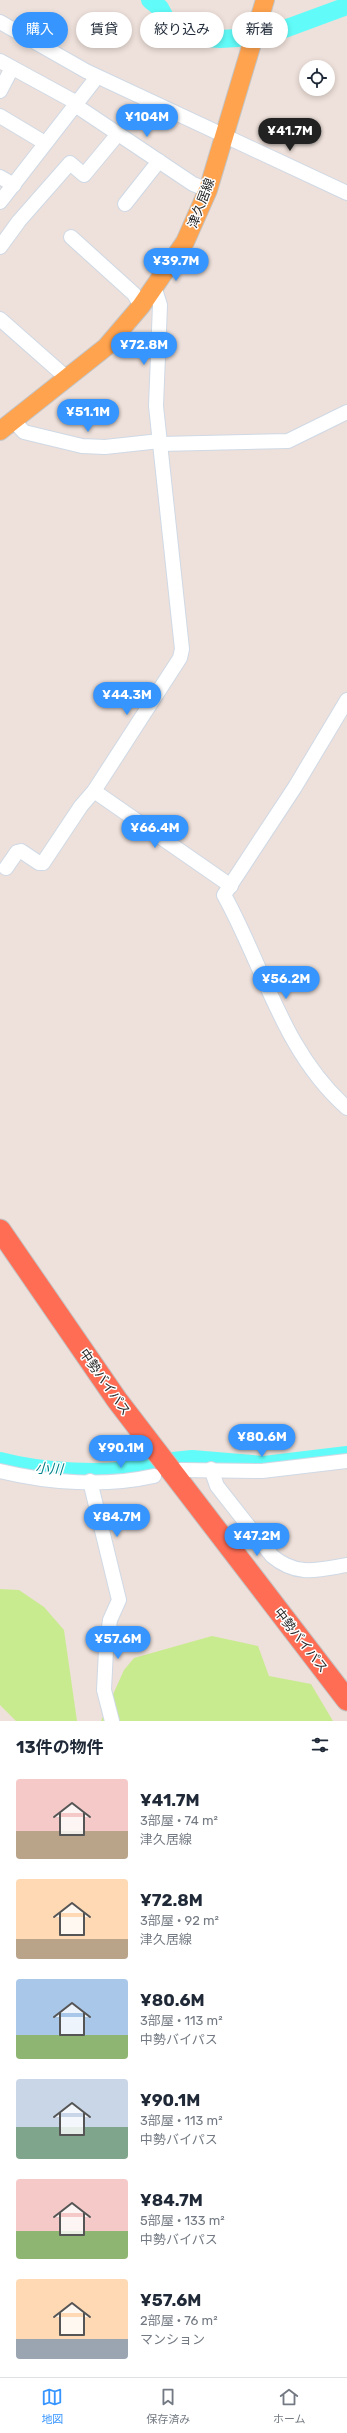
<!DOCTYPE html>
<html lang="ja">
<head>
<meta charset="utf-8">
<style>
  body { margin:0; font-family:Rubik,"Noto Sans JP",sans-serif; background:#f2f2f3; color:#1f2937; height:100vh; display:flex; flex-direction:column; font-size:15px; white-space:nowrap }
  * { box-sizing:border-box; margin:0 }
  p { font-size:13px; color:#747a83 }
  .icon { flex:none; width:22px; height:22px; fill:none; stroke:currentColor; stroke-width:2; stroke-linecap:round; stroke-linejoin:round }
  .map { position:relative; height:1721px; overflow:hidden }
  .panel { display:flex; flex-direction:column; background:#fff; flex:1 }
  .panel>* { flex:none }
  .top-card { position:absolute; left:12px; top:12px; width:323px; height:36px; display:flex; gap:8px }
  .tools { position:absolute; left:299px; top:60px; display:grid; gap:8px }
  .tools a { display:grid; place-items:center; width:36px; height:36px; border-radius:50%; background:#fff; box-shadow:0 2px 6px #0003; font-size:20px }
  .price { position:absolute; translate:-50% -34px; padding:0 9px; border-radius:14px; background:#3695ff; color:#fff; font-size:13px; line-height:26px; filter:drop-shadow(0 1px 2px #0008) }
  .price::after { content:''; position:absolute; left:50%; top:24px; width:12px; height:9px; margin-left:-6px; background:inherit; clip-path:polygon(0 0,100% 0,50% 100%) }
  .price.current { background:#222; color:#fff }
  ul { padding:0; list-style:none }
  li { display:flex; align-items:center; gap:12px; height:100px; padding:0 16px }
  li span { display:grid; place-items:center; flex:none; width:112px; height:80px; border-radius:4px; color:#555 }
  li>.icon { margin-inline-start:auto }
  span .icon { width:48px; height:48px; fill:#fffc; stroke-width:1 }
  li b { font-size:17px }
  h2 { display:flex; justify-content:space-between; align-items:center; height:48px; padding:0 16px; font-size:17px }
  .tag { padding:0 14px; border-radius:18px; background:#fff; box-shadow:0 2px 6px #0003; font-size:14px; line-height:36px }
  .tag.current { background:#3695ff; color:#fff }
  .tabs { display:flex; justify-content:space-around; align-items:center; height:56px; border-top:1px solid #e0e1e3; background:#fff; font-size:11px; color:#747a83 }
  .tabs a { display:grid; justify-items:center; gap:2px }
  .tabs .current { color:#3695ff }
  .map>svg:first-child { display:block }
</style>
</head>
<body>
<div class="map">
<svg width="347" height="1721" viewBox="0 0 347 1721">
  <rect width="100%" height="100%" fill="#eee0da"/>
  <g fill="#c9eb90">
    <polygon points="0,1589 19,1590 44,1607 64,1630 77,1721 16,1721 0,1705"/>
    <polygon points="212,1636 258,1646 269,1676 311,1684 333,1721 101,1721 124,1670 134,1658"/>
  </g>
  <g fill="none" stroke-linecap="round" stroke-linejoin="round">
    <g stroke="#61fcf9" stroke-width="18">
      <polyline points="150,0 160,8 172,30 181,36 220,39 255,37 279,31 347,6"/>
      <path d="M0 1461C41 1472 105 1476 146 1467"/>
      <polyline points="173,1461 192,1459 264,1465 347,1455"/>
    </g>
    <defs>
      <g id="minor">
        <polyline points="0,22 86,71 347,193"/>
        <polyline points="0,61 77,103"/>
        <polyline points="0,91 12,68"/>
        <polyline points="75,105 193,184 208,190"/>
        <polyline points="0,116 45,143"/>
        <polyline points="0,177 14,185"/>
        <polyline points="0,202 97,77"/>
        <polyline points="125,204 159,161"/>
        <polyline points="71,237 134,294 141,306"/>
        <polyline points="0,247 19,221 70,163 84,175 118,134"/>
        <polyline points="0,319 68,379"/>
        <polyline points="13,420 24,432 82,446 105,447 160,441"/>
        <polyline points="160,444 288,441 347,412"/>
        <path d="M347 700 295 787 224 895C264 967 283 1052 347 1108"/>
        <polyline points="94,791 231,886"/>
        <polyline points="6,868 17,852 21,851 39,863 43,863 81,806 94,791 180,658 182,649 156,406 160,305 154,286"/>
        <path d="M211 1469 217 1486 272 1556C297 1577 318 1570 347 1565"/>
        <polyline points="180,1470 262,1471 347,1461"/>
        <path d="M0 1471C49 1483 105 1487 154 1476"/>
        <polyline points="90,1481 119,1600 110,1620 106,1650 104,1690 112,1721"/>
      </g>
      <polyline id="major" points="0,431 106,347 141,306 185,242 208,190 265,0"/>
      <polyline id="highway" points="0,1230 117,1400 347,1700"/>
    </defs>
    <use href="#minor" stroke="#cfd9e5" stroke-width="16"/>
    <use href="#major" stroke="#c3c3c3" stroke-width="20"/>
    <use href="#highway" stroke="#c3c3c3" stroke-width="23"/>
    <use href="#minor" stroke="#fff" stroke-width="14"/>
    <use href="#major" stroke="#ffa34e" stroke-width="18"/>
    <use href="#highway" stroke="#ff6d54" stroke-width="21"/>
  </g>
  <g text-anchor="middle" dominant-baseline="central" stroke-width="3" stroke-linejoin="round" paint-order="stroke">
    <g font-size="13" fill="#2a2a2a" stroke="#fff">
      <text transform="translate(201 203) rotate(-69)">津久居線</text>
      <text transform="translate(105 1382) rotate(55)">中勢バイパス</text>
      <text transform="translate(301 1640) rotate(52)">中勢バイパス</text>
    </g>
    <g font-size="14" font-style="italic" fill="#03828a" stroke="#fff">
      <text transform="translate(49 1469) rotate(3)">小川</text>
    </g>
  </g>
</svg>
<div class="tools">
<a><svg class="icon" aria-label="locate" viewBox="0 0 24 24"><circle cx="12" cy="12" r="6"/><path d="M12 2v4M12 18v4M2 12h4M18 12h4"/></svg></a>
</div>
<b class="price" style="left:147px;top:138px">¥104M</b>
<b class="price current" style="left:290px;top:152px">¥41.7M</b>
<b class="price" style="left:176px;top:282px">¥39.7M</b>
<b class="price" style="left:144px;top:366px">¥72.8M</b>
<b class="price" style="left:88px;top:433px">¥51.1M</b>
<b class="price" style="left:127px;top:716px">¥44.3M</b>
<b class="price" style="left:155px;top:849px">¥66.4M</b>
<b class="price" style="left:286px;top:1000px">¥56.2M</b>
<b class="price" style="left:262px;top:1458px">¥80.6M</b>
<b class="price" style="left:121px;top:1469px">¥90.1M</b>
<b class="price" style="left:117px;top:1538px">¥84.7M</b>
<b class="price" style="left:257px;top:1557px">¥47.2M</b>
<b class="price" style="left:118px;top:1660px">¥57.6M</b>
<div class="top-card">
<a class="tag current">購入</a>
<a class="tag">賃貸</a>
<a class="tag">絞り込み</a>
<a class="tag">新着</a>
</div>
</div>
<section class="panel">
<h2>13件の物件<svg class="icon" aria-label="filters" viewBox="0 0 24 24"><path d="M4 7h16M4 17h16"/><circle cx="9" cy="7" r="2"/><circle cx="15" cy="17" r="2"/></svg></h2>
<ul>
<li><span style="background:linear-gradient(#f6c9c9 65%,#b9a48a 0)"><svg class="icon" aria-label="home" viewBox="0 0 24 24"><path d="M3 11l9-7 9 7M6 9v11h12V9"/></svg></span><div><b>¥41.7M</b><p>3部屋 · 74 m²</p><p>津久居線</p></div></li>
<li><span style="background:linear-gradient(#ffd9b3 75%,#b9a48a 0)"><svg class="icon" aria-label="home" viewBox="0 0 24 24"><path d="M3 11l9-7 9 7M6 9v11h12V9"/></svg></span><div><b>¥72.8M</b><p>3部屋 · 92 m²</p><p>津久居線</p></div></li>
<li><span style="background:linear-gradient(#a9c7e8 70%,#8fb573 0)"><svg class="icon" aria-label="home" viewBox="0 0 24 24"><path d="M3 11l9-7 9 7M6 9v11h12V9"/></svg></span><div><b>¥80.6M</b><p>3部屋 · 113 m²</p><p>中勢バイパス</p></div></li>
<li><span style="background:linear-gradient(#c9d6e8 60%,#7fa58c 0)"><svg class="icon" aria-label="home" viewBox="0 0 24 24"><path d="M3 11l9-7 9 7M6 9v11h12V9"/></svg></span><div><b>¥90.1M</b><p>3部屋 · 113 m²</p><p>中勢バイパス</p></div></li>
<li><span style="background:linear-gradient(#f6c9c9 65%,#8fb573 0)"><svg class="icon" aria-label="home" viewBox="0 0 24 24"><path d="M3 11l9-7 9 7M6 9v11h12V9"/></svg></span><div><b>¥84.7M</b><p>5部屋 · 133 m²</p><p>中勢バイパス</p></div></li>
<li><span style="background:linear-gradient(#ffd9b3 75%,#9aa5b1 0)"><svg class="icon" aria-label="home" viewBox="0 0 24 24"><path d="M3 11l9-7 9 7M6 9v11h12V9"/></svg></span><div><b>¥57.6M</b><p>2部屋 · 76 m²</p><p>マンション</p></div></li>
</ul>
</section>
<nav class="tabs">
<a class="current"><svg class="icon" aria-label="map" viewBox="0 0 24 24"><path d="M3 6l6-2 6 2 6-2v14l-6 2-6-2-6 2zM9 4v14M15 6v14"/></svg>地図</a>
<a><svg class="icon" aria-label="saved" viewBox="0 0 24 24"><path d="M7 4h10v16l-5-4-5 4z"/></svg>保存済み</a>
<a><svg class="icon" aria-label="home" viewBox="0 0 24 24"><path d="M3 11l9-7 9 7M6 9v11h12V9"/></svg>ホーム</a>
</nav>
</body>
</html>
